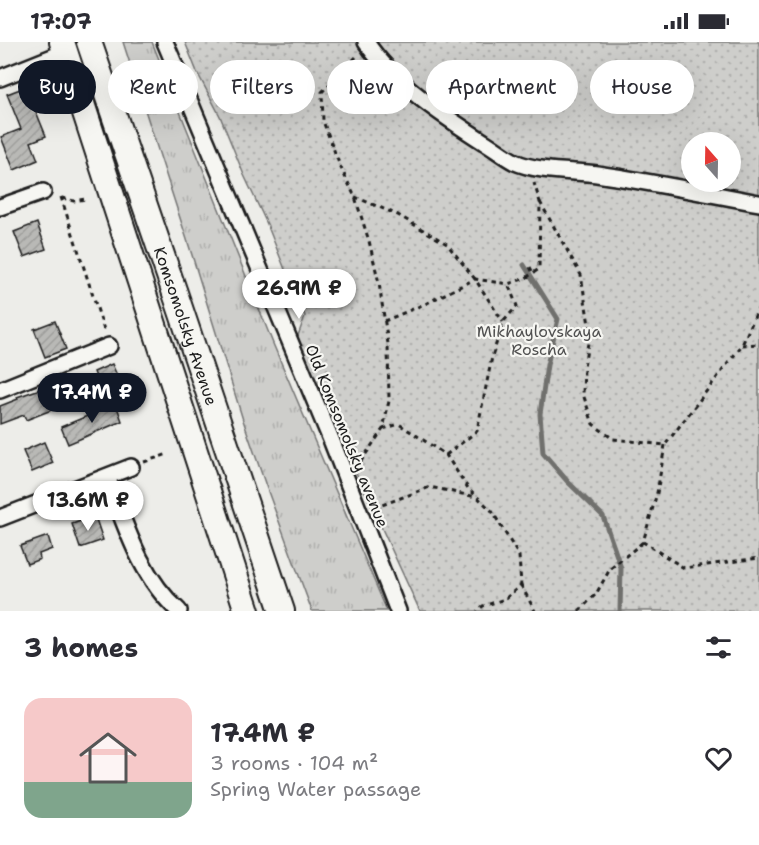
<!DOCTYPE html>
<html lang="en">
<head>
<meta charset="utf-8">
<style>
  body { margin:0; font-family:"Shantell Sans",sans-serif; background:#f7f7f7; color:#2b2b33; height:100vh; display:flex; flex-direction:column; font-size:22px; white-space:nowrap }
  * { box-sizing:border-box; margin:0 }
  p { font-size:20px; color:#7c7c81 }
  .icon { flex:none; width:33px; height:33px; fill:none; stroke:currentColor; stroke-width:2; stroke-linecap:round; stroke-linejoin:round }
  .map { position:relative; height:569px; overflow:hidden }
  .drawer { display:flex; flex-direction:column; background:#fff; flex:1 }
  .drawer>* { flex:none }
  .banner { position:absolute; left:18px; top:18px; width:723px; height:54px; display:flex; gap:12px }
  .needle { width:39px; rotate:340deg }
  .controls { position:absolute; left:681px; top:90px; display:grid; gap:12px }
  .controls a { display:grid; place-items:center; width:60px; height:60px; border-radius:50%; background:#fff; box-shadow:0 6px 24px #0002; font-size:30px }
  .price { position:absolute; translate:-50% -51px; padding:0 14px; border-radius:21px; background:#fff; color:#222; font-size:20px; line-height:39px; filter:drop-shadow(0 2px 3px #0008) }
  .price::after { content:''; position:absolute; left:50%; top:36px; width:18px; height:14px; margin-left:-9px; background:inherit; clip-path:polygon(0 0,100% 0,50% 100%) }
  .price.current { background:#111827; color:#fff }
  ul { padding:0; list-style:none }
  li { display:flex; align-items:center; gap:18px; height:150px; padding:0 24px }
  li+li { border-top:2px solid #e1e1e2 }
  li span { display:grid; place-items:center; flex:none; width:168px; height:120px; border-radius:18px; color:#555 }
  li>.icon { margin-inline-start:auto }
  span .icon { width:72px; height:72px; fill:#fffc; stroke-width:1 }
  li b { font-size:26px }
  h2 { display:flex; justify-content:space-between; align-items:center; height:72px; padding:0 24px; font-size:26px }
  .chip { padding:0 21px; border-radius:27px; background:#fff; box-shadow:0 6px 24px #0002; font-size:21px; line-height:54px }
  .chip.current { background:#111827; color:#fff }
  .status { display:flex; justify-content:space-between; align-items:center; height:42px; padding:0 30px; background:#fff; direction:ltr }
  .status svg { height:16px; fill:currentColor }
  .map>svg:first-child { display:block }
</style>
</head>
<body>
<div class="status"><b>17:07</b><svg viewBox="0 0 49 12"><path d="M0 12V9h3v3zM5 12V6h3v6zM10 12V3h3v9zM15 12V0h3v12zM26 1h20v11H26zM47 4h2v5h-2z"/></svg></div>
<div class="map">
<svg width="759" height="569" viewBox="0 0 759 569">
  <defs>
    <pattern id="grass-tufts" width="24" height="20" patternUnits="userSpaceOnUse" patternTransform="scale(1.5)"><rect width="24" height="20" fill="#cececb"/><path d="M3 7l-1-3M5 7V3M7 7l1-3M15 17l-1-3M17 17v-4M19 17l1-3" fill="none" stroke="#b0b0ae"/></pattern>
    <pattern id="park-dots" width="8" height="8" patternUnits="userSpaceOnUse" patternTransform="scale(1.5)"><rect width="8" height="8" fill="#cececb"/><path d="M2 2h.1M6 6h.1" fill="none" stroke="#b0b0ae" stroke-width="1.8" stroke-linecap="round"/></pattern>
    <pattern id="building-hatch" width="6" height="6" patternUnits="userSpaceOnUse" patternTransform="scale(1.5)"><rect width="6" height="6" fill="#b9b9b6"/><path d="M-1 1l2-2M0 6l6-6M5 7l2-2" fill="none" stroke="#9e9e9c"/></pattern>
  </defs>
  <rect width="100%" height="100%" fill="#edede9"/>
  <filter id="ink" filterUnits="userSpaceOnUse"><feTurbulence type="fractalNoise" baseFrequency=".0167" numOctaves="2"/><feDisplacementMap in="SourceGraphic" scale="12" xChannelSelector="R" yChannelSelector="G"/><feConvolveMatrix kernelMatrix="1 2 1 2 8 2 1 2 1" color-interpolation-filters="sRGB"/></filter>
  <g filter="url(#ink)">
    <polygon fill="url(#grass-tufts)" stroke="#757574" stroke-width="1.5" points="123,0 152,0 274,304 387,569 312,569 266,444 243,378 192,213"/>
    <path fill="url(#park-dots)" stroke="#757574" stroke-width="1.5" fill-rule="evenodd" d="M185 0H759V569H420L336 387 295 302 305 274 286 230 267 182 244 133 220 74 197 30ZM692 100H730V140H692Z"/>
    <g fill="none" stroke-linecap="round" stroke-linejoin="round">
      <polyline stroke="#6f6f6d" stroke-width="5" points="524,223 558,277 547,323 540,372 543,411 568,440 603,474 621,526 620,569"/>
    </g>
    <g fill="url(#building-hatch)" stroke="#1c1c1c" stroke-width="1.5">
      <polygon points="28,44 36,67 35,67 46,94 31,100 38,118 14,128 1,95 21,87 7,52"/>
      <polygon points="37,181 46,207 24,215 14,190"/>
      <polygon points="55,279 66,307 45,315 34,287"/>
      <polygon points="112,322 119,338 100,345 94,330"/>
      <polygon points="46,345 54,367 26,378 24,373 0,382 0,364 18,357 17,355"/>
      <polygon points="116,362 122,379 68,402 61,385"/>
      <polygon points="44,400 53,421 32,430 23,409"/>
      <polygon points="95,474 103,498 80,506 72,482"/>
      <polygon points="48,494 52,507 39,512 40,517 27,522 20,504"/>
    </g>
    <g fill="none" stroke-linecap="round" stroke-linejoin="round">
      <defs>
        <g id="street">
          <polyline points="165,0 332,400 398,569"/>
          <path d="M366 0C392 40 445 75 484 100 494 106 505 115 515 120 537 130 573 129 597 132 651 140 705 151 759 161"/>
          <polyline points="0,36 65,10"/>
          <polyline points="0,165 43,150"/>
          <polyline points="0,348 109,304"/>
          <path d="M107 435C125 482 140 535 179 569"/>
          <polyline points="0,476 131,425"/>
        </g>
        <g id="primary">
          <polyline points="62,0 247,569"/>
          <path id="s1" d="M89 0 176 254 282 569"/>
        </g>
      </defs>
      <use href="#street" stroke="#1c1c1c" stroke-width="20"/>
      <use href="#primary" stroke="#1c1c1c" stroke-width="28"/>
      <g stroke="#1c1c1c" stroke-width="3" stroke-dasharray="4.5 4.5" stroke-linecap="butt">
        <polyline points="356,15 322,50 323,79 340,124 355,155 369,199 379,241 388,302 389,359 383,387 359,422"/>
        <polyline points="61,155 105,291"/>
        <polyline points="355,155 398,173 447,202 475,237 503,280"/>
        <polyline points="62,156 74,159 86,157"/>
        <polyline points="540,160 581,233 590,289 584,325 583,352 593,382 613,397 665,403 742,303 759,265"/>
        <polyline points="530,225 533,231"/>
        <polyline points="384,279 425,262 475,237 508,242"/>
        <polyline points="742,303 759,302"/>
        <polyline points="383,387 399,382 446,413 468,446 492,469 519,514 521,543 505,557 483,564 477,569"/>
        <polyline points="665,403 657,451 643,500 684,526 759,516"/>
        <polyline points="446,413 477,389 492,315 503,280 517,264 508,242 526,236 539,227 540,160 534,141"/>
        <polyline points="144,420 168,412"/>
        <polyline points="374,466 430,445 476,455"/>
        <polyline points="521,543 535,569"/>
        <polyline points="579,569 596,552 610,527 643,500"/>
      </g>
      <use href="#street" stroke="#f6f6f2" stroke-width="15"/>
      <use href="#primary" stroke="#f6f6f2" stroke-width="24"/>
    </g>
  </g>
  <g text-anchor="middle" dominant-baseline="central" stroke-width="4.5" stroke-linejoin="round" paint-order="stroke">
    <g font-size="16" fill="#1c1c1c" stroke="#f6f6f2">
      <text stroke="none"><textPath href="#s1" startOffset="300">Komsomolsky Avenue</textPath></text>
      <text transform="translate(347 394) rotate(68)">Old Komsomolsky avenue</text>
    </g>
    <g font-size="16" fill="#515151" stroke="#f6f6f2">
      <text x="539" y="289">Mikhaylovskaya<tspan x="539" dy="18">Roscha</tspan></text>
    </g>
  </g>
</svg>
<div class="controls">
<a><svg class="needle" viewBox="-14 -14 28 28"><path d="M0-13l5 13h-10z" fill="#e53935"/><path d="M0 13l5-13h-10z" fill="#7c7c81"/></svg></a>
</div>
<b class="price" style="left:299px;top:278px">26.9M ₽</b>
<b class="price current" style="left:92px;top:382px">17.4M ₽</b>
<b class="price" style="left:88px;top:490px">13.6M ₽</b>
<div class="banner">
<a class="chip current">Buy</a>
<a class="chip">Rent</a>
<a class="chip">Filters</a>
<a class="chip">New</a>
<a class="chip">Apartment</a>
<a class="chip">House</a>
</div>
</div>
<section class="drawer">
<h2>3 homes<svg class="icon" aria-label="filters" viewBox="0 0 24 24"><path d="M4 7h16M4 17h16"/><circle cx="9" cy="7" r="2"/><circle cx="15" cy="17" r="2"/></svg></h2>
<ul>
<li><span style="background:linear-gradient(#f6c9c9 70%,#7fa58c 0)"><svg class="icon" aria-label="home" viewBox="0 0 24 24"><path d="M3 11l9-7 9 7M6 9v11h12V9"/></svg></span><div><b>17.4M ₽</b><p>3 rooms · 104 m²</p><p>Spring Water passage</p></div><svg class="icon" aria-label="heart" viewBox="0 0 24 24"><path d="M12 20l-8-8c-3-5 5-10 8-4 3-6 11-1 8 4z"/></svg></li>
</ul>
</section>
</body>
</html>
